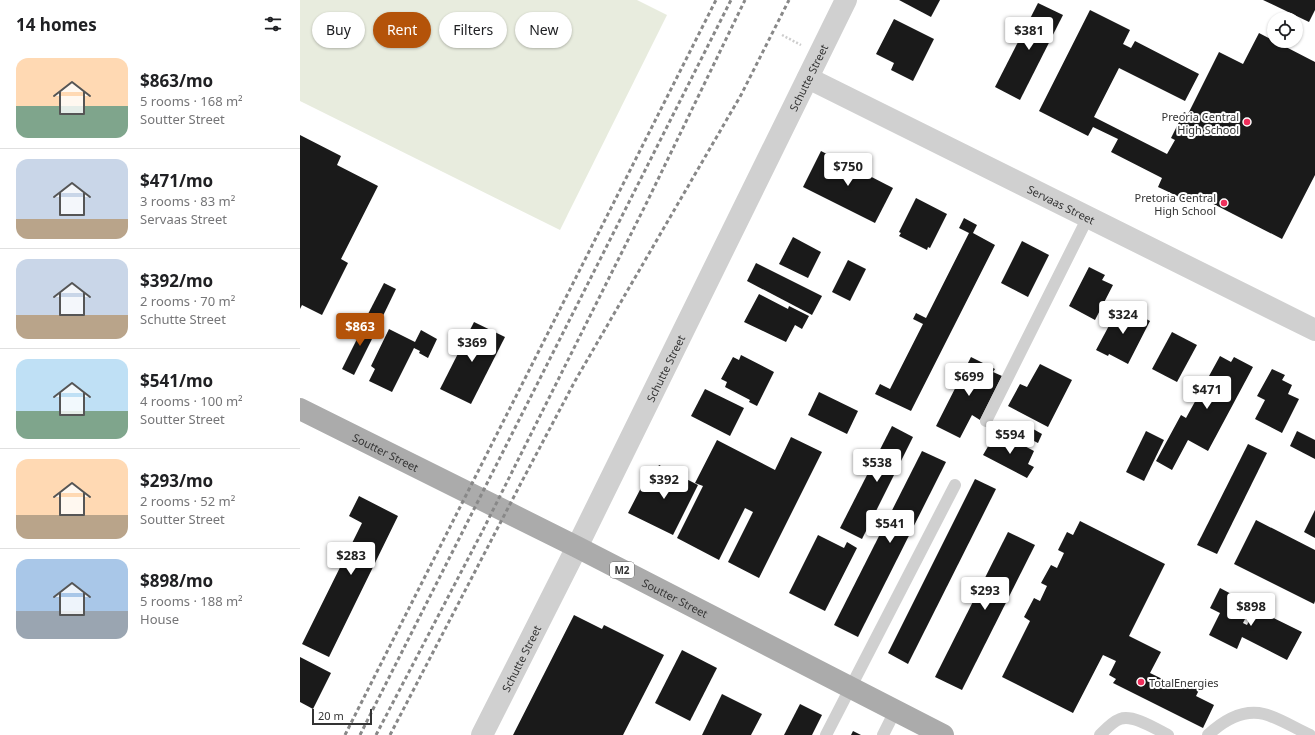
<!DOCTYPE html>
<html lang="en">
<head>
<meta charset="utf-8">
<style>
  body { margin:0; font-family:"Noto Sans",sans-serif; background:#f2f2f2; color:#202124; height:100vh; display:flex; flex-direction:column; font-size:15px; white-space:nowrap }
  * { box-sizing:border-box; margin:0 }
  p { font-size:13px; color:#757577 }
  .icon { flex:none; width:22px; height:22px; fill:none; stroke:currentColor; stroke-width:2; stroke-linecap:round; stroke-linejoin:round }
  .map { position:relative; flex:1; overflow:hidden }
  .details { display:flex; flex-direction:column; background:#fff; width:300px }
  .details>* { flex:none }
  .top-card { position:absolute; left:12px; top:12px; width:380px; height:36px; display:flex; gap:8px }
  .buttons { position:absolute; left:967px; top:12px; display:grid; gap:8px }
  .buttons a { display:grid; place-items:center; width:36px; height:36px; border-radius:50%; background:#fff; box-shadow:0 1px 3px #0004; font-size:20px }
  .scale { position:absolute; left:12px; bottom:10px; width:60px; box-sizing:border-box; padding-left:4px; border:2px solid #333; border-top:0; font-size:11px; line-height:14px; white-space:nowrap; color:#333; -webkit-text-stroke:3px #fff; paint-order:stroke }
  .price { position:absolute; translate:-50% -34px; padding:0 9px; border-radius:4px; background:#fff; color:#222; font-size:13px; line-height:26px; filter:drop-shadow(0 1px 2px #0008) }
  .price::after { content:''; position:absolute; left:50%; top:24px; width:12px; height:9px; margin-left:-6px; background:inherit; clip-path:polygon(0 0,100% 0,50% 100%) }
  .price.selected { background:#b45309; color:#fff }
  ul { padding:0; list-style:none }
  li { display:flex; align-items:center; gap:12px; height:100px; padding:0 16px }
  li+li { border-top:1px solid #e0e0e0 }
  li span { display:grid; place-items:center; flex:none; width:112px; height:80px; border-radius:12px; color:#555 }
  li>.icon { margin-inline-start:auto }
  span .icon { width:48px; height:48px; fill:#fffc; stroke-width:1 }
  li b { font-size:17px }
  h2 { display:flex; justify-content:space-between; align-items:center; height:48px; padding:0 16px; font-size:17px }
  .tag { padding:0 14px; border-radius:18px; background:#fff; box-shadow:0 1px 3px #0004; font-size:14px; line-height:36px }
  .tag.selected { background:#b45309; color:#fff }
  main { display:flex; flex:1; min-height:0 }
  .map>svg:first-child { display:block }
</style>
</head>
<body>
<main>
<section class="details">
<h2>14 homes<svg class="icon" aria-label="filters" viewBox="0 0 24 24"><path d="M4 7h16M4 17h16"/><circle cx="9" cy="7" r="2"/><circle cx="15" cy="17" r="2"/></svg></h2>
<ul>
<li><span style="background:linear-gradient(#ffd9b3 60%,#7fa58c 0)"><svg class="icon" aria-label="home" viewBox="0 0 24 24"><path d="M3 11l9-7 9 7M6 9v11h12V9"/></svg></span><div><b>$863/mo</b><p>5 rooms · 168 m²</p><p>Soutter Street</p></div></li>
<li><span style="background:linear-gradient(#c9d6e8 75%,#b9a48a 0)"><svg class="icon" aria-label="home" viewBox="0 0 24 24"><path d="M3 11l9-7 9 7M6 9v11h12V9"/></svg></span><div><b>$471/mo</b><p>3 rooms · 83 m²</p><p>Servaas Street</p></div></li>
<li><span style="background:linear-gradient(#c9d6e8 70%,#b9a48a 0)"><svg class="icon" aria-label="home" viewBox="0 0 24 24"><path d="M3 11l9-7 9 7M6 9v11h12V9"/></svg></span><div><b>$392/mo</b><p>2 rooms · 70 m²</p><p>Schutte Street</p></div></li>
<li><span style="background:linear-gradient(#bfe0f5 65%,#7fa58c 0)"><svg class="icon" aria-label="home" viewBox="0 0 24 24"><path d="M3 11l9-7 9 7M6 9v11h12V9"/></svg></span><div><b>$541/mo</b><p>4 rooms · 100 m²</p><p>Soutter Street</p></div></li>
<li><span style="background:linear-gradient(#ffd9b3 70%,#b9a48a 0)"><svg class="icon" aria-label="home" viewBox="0 0 24 24"><path d="M3 11l9-7 9 7M6 9v11h12V9"/></svg></span><div><b>$293/mo</b><p>2 rooms · 52 m²</p><p>Soutter Street</p></div></li>
<li><span style="background:linear-gradient(#a9c7e8 65%,#9aa5b1 0)"><svg class="icon" aria-label="home" viewBox="0 0 24 24"><path d="M3 11l9-7 9 7M6 9v11h12V9"/></svg></span><div><b>$898/mo</b><p>5 rooms · 188 m²</p><p>House</p></div></li>
</ul>
</section>
<div class="map">
<svg width="1015" height="735" viewBox="0 0 1015 735">
  <rect width="100%" height="100%" fill="#fff"/>
  <polygon fill="#e8ecde" points="0,0 337,0 367,15 260,230 0,101"/>
  <g fill="#1a1a1a">
    <polygon points="599,0 640,0 631,17"/>
    <polygon points="963,0 1015,0 1015,10 1009,22"/>
    <polygon points="738,3 763,15 720,100 695,87"/>
    <polygon points="790,10 830,30 823,44 831,48 835,41 899,74 885,101 819,68 794,117 867,154 875,140 871,138 884,112 888,114 919,52 943,64 959,33 1015,62 1015,175 982,239 894,194 890,202 858,187 862,178 811,152 818,139 793,127 788,136 739,111"/>
    <polygon points="594,19 634,39 613,81 591,70 594,63 576,54"/>
    <polygon points="0,135 41,156 37,165 78,186 41,259 48,263 22,315 2,305 0,309"/>
    <polygon points="521,151 593,188 575,223 503,187"/>
    <polygon points="616,198 647,214 630,248 628,247 627,250 599,236 601,233 599,232"/>
    <polygon points="664,218 677,225 673,233 695,245 611,411 575,394 580,384 590,389 623,324 613,319 616,313 626,318 669,233 659,228"/>
    <polygon points="493,237 521,252 508,278 479,264"/>
    <polygon points="722,241 749,255 728,297 701,283"/>
    <polygon points="548,260 566,269 550,301 532,292"/>
    <polygon points="456,263 522,296 512,315 447,281"/>
    <polygon points="789,267 805,275 802,280 813,285 795,320 769,306"/>
    <polygon points="84,283 96,289 81,320 68,314"/>
    <polygon points="459,294 488,309 489,306 509,316 502,329 495,325 486,342 444,322"/>
    <polygon points="820,305 850,321 828,364 809,354 808,356 796,350"/>
    <polygon points="67,319 79,325 54,375 42,369"/>
    <polygon points="174,322 205,337 171,404 140,389"/>
    <polygon points="89,329 115,342 121,330 137,339 128,358 119,353 120,351 114,348 92,392 69,381 75,369 71,366"/>
    <polygon points="872,332 897,345 877,382 852,369"/>
    <polygon points="441,355 474,372 457,406 449,402 450,400 425,387 427,382 421,379 433,357 439,360"/>
    <polygon points="920,356 931,362 934,357 953,367 908,451 888,440 872,470 856,461 881,415 886,418"/>
    <polygon points="671,357 695,369 693,372 702,376 680,420 672,415 660,438 636,426"/>
    <polygon points="740,364 772,380 748,427 708,406 720,384 727,387"/>
    <polygon points="972,369 985,375 982,380 992,385 988,394 999,399 982,433 955,419 965,400 957,396"/>
    <polygon points="405,389 444,408 430,436 391,416"/>
    <polygon points="519,392 558,411 547,434 508,415"/>
    <polygon points="719,421 742,434 738,443 714,431"/>
    <polygon points="592,426 613,437 562,539 540,528"/>
    <polygon points="846,431 864,440 844,481 826,472"/>
    <polygon points="997,431 1015,440 1015,459 990,446"/>
    <polygon points="698,432 734,451 728,464 734,467 727,478 683,455 690,443 692,444"/>
    <polygon points="491,437 522,452 459,578 428,562 453,512 445,508 419,560 377,538 403,486 395,483 417,440 475,470"/>
    <polygon points="948,444 967,453 917,554 897,545"/>
    <polygon points="622,451 646,462 558,637 534,625"/>
    <polygon points="359,465 398,485 373,535 328,513 344,482 349,485"/>
    <polygon points="675,479 696,489 608,664 588,653"/>
    <polygon points="59,496 98,516 29,657 2,644 62,523 49,516"/>
    <polygon points="1015,510 1015,538 1004,532"/>
    <polygon points="956,520 1015,550 1015,601 1014,604 934,564"/>
    <polygon points="780,521 865,564 829,636 861,652 850,673 881,688 884,682 899,690 896,696 914,705 903,728 813,683 816,679 809,675 816,661 803,655 773,713 702,677 730,621 724,617 734,598 740,601 747,586 741,583 751,565 757,568 764,553 758,550 767,532 773,535"/>
    <polygon points="708,532 735,545 662,690 635,677"/>
    <polygon points="518,535 544,548 547,542 557,548 525,611 489,593"/>
    <polygon points="920,588 952,605 943,623 947,625 955,609 1002,632 987,660 942,637 937,649 909,635 920,613 910,608"/>
    <polygon points="274,615 302,629 304,625 364,655 323,735 213,735"/>
    <polygon points="382,650 417,668 390,721 355,703"/>
    <polygon points="0,657 31,673 13,709 0,702"/>
    <polygon points="422,694 462,714 451,735 402,735"/>
    <polygon points="500,704 522,715 512,735 484,735"/>
    <polygon points="553,731 561,735 551,735"/>
  </g>
  <g fill="none" stroke-linecap="round" stroke-linejoin="round">
    <polyline stroke="#cdcdcd" stroke-width="2.5" stroke-dasharray="2 2" stroke-linecap="butt" points="482,35 501,45"/>
    <g stroke="#d0d0d0" stroke-width="12">
      <polyline points="686,421 788,217"/>
      <polyline points="526,735 655,485"/>
      <polyline points="583,735 595,711"/>
      <path d="M800 735C806 729 812 722 820 719 833 714 856 729 868 735"/>
      <path d="M908 735C923 721 943 709 964 714 977 717 997 729 1010 735"/>
    </g>
    <g stroke="#d0d0d0" stroke-width="22">
      <path id="s1" d="M508 78 1015 330"/>
      <path id="s2" d="M182 735 277 547 546 0"/>
    </g>
    <path stroke="#ababab" stroke-width="22" id="s3" d="M0 409 277 547 643 735"/>
    <g stroke="#888" stroke-width="3" stroke-dasharray="4 3" stroke-linecap="butt">
      <polyline points="45,735 416,0"/>
      <polyline points="60,735 431,0"/>
      <polyline points="76,735 182,532 347,202 445,0"/>
      <polyline points="90,735 221,483 275,381 441,95 489,0"/>
    </g>
  </g>
  <g fill="#ef2f5c" stroke="#fff" stroke-width="1.5">
    <circle cx="947" cy="122" r="4"/>
    <circle cx="924" cy="203" r="4"/>
    <circle cx="841" cy="682" r="4"/>
  </g>
  <g text-anchor="middle" dominant-baseline="central" stroke-width="4" stroke-linejoin="round" paint-order="stroke">
    <rect fill="#fff" stroke="#707070" stroke-width="1" x="310" y="562" width="24" height="16" rx="3"/>
    <g font-size="10" font-weight="bold" fill="#333">
      <text x="322" y="570">M2</text>
    </g>
    <g font-size="11" fill="#333" stroke="#fff">
      <text stroke="none"><textPath href="#s2" startOffset="734">Schutte Street</textPath></text>
      <text stroke="none"><textPath href="#s1" startOffset="283">Servaas Street</textPath></text>
      <text stroke="none"><textPath href="#s2" startOffset="410">Schutte Street</textPath></text>
      <text stroke="none"><textPath href="#s3" startOffset="96">Soutter Street</textPath></text>
      <text stroke="none"><textPath href="#s3" startOffset="420">Soutter Street</textPath></text>
      <text stroke="none"><textPath href="#s2" startOffset="86">Schutte Street</textPath></text>
    </g>
    <g font-size="11" fill="#333" stroke="#fff" text-anchor="end">
      <text x="939" y="116">Preoria Central<tspan x="939" dy="13">High School</tspan></text>
      <text x="916" y="197">Pretoria Central<tspan x="916" dy="13">High School</tspan></text>
      <text x="849" y="682" text-anchor="start">TotalEnergies</text>
    </g>
  </g>
</svg>
<div class="buttons">
<a><svg class="icon" aria-label="locate" viewBox="0 0 24 24"><circle cx="12" cy="12" r="6"/><path d="M12 2v4M12 18v4M2 12h4M18 12h4"/></svg></a>
</div>
<div class="scale">20 m</div>
<b class="price" style="left:729px;top:51px">$381</b>
<b class="price" style="left:548px;top:187px">$750</b>
<b class="price" style="left:823px;top:335px">$324</b>
<b class="price selected" style="left:60px;top:347px">$863</b>
<b class="price" style="left:172px;top:363px">$369</b>
<b class="price" style="left:669px;top:397px">$699</b>
<b class="price" style="left:907px;top:410px">$471</b>
<b class="price" style="left:710px;top:455px">$594</b>
<b class="price" style="left:577px;top:483px">$538</b>
<b class="price" style="left:364px;top:500px">$392</b>
<b class="price" style="left:590px;top:544px">$541</b>
<b class="price" style="left:51px;top:576px">$283</b>
<b class="price" style="left:685px;top:611px">$293</b>
<b class="price" style="left:951px;top:627px">$898</b>
<div class="top-card">
<a class="tag">Buy</a>
<a class="tag selected">Rent</a>
<a class="tag">Filters</a>
<a class="tag">New</a>
</div>
</div>
</main>
</body>
</html>
